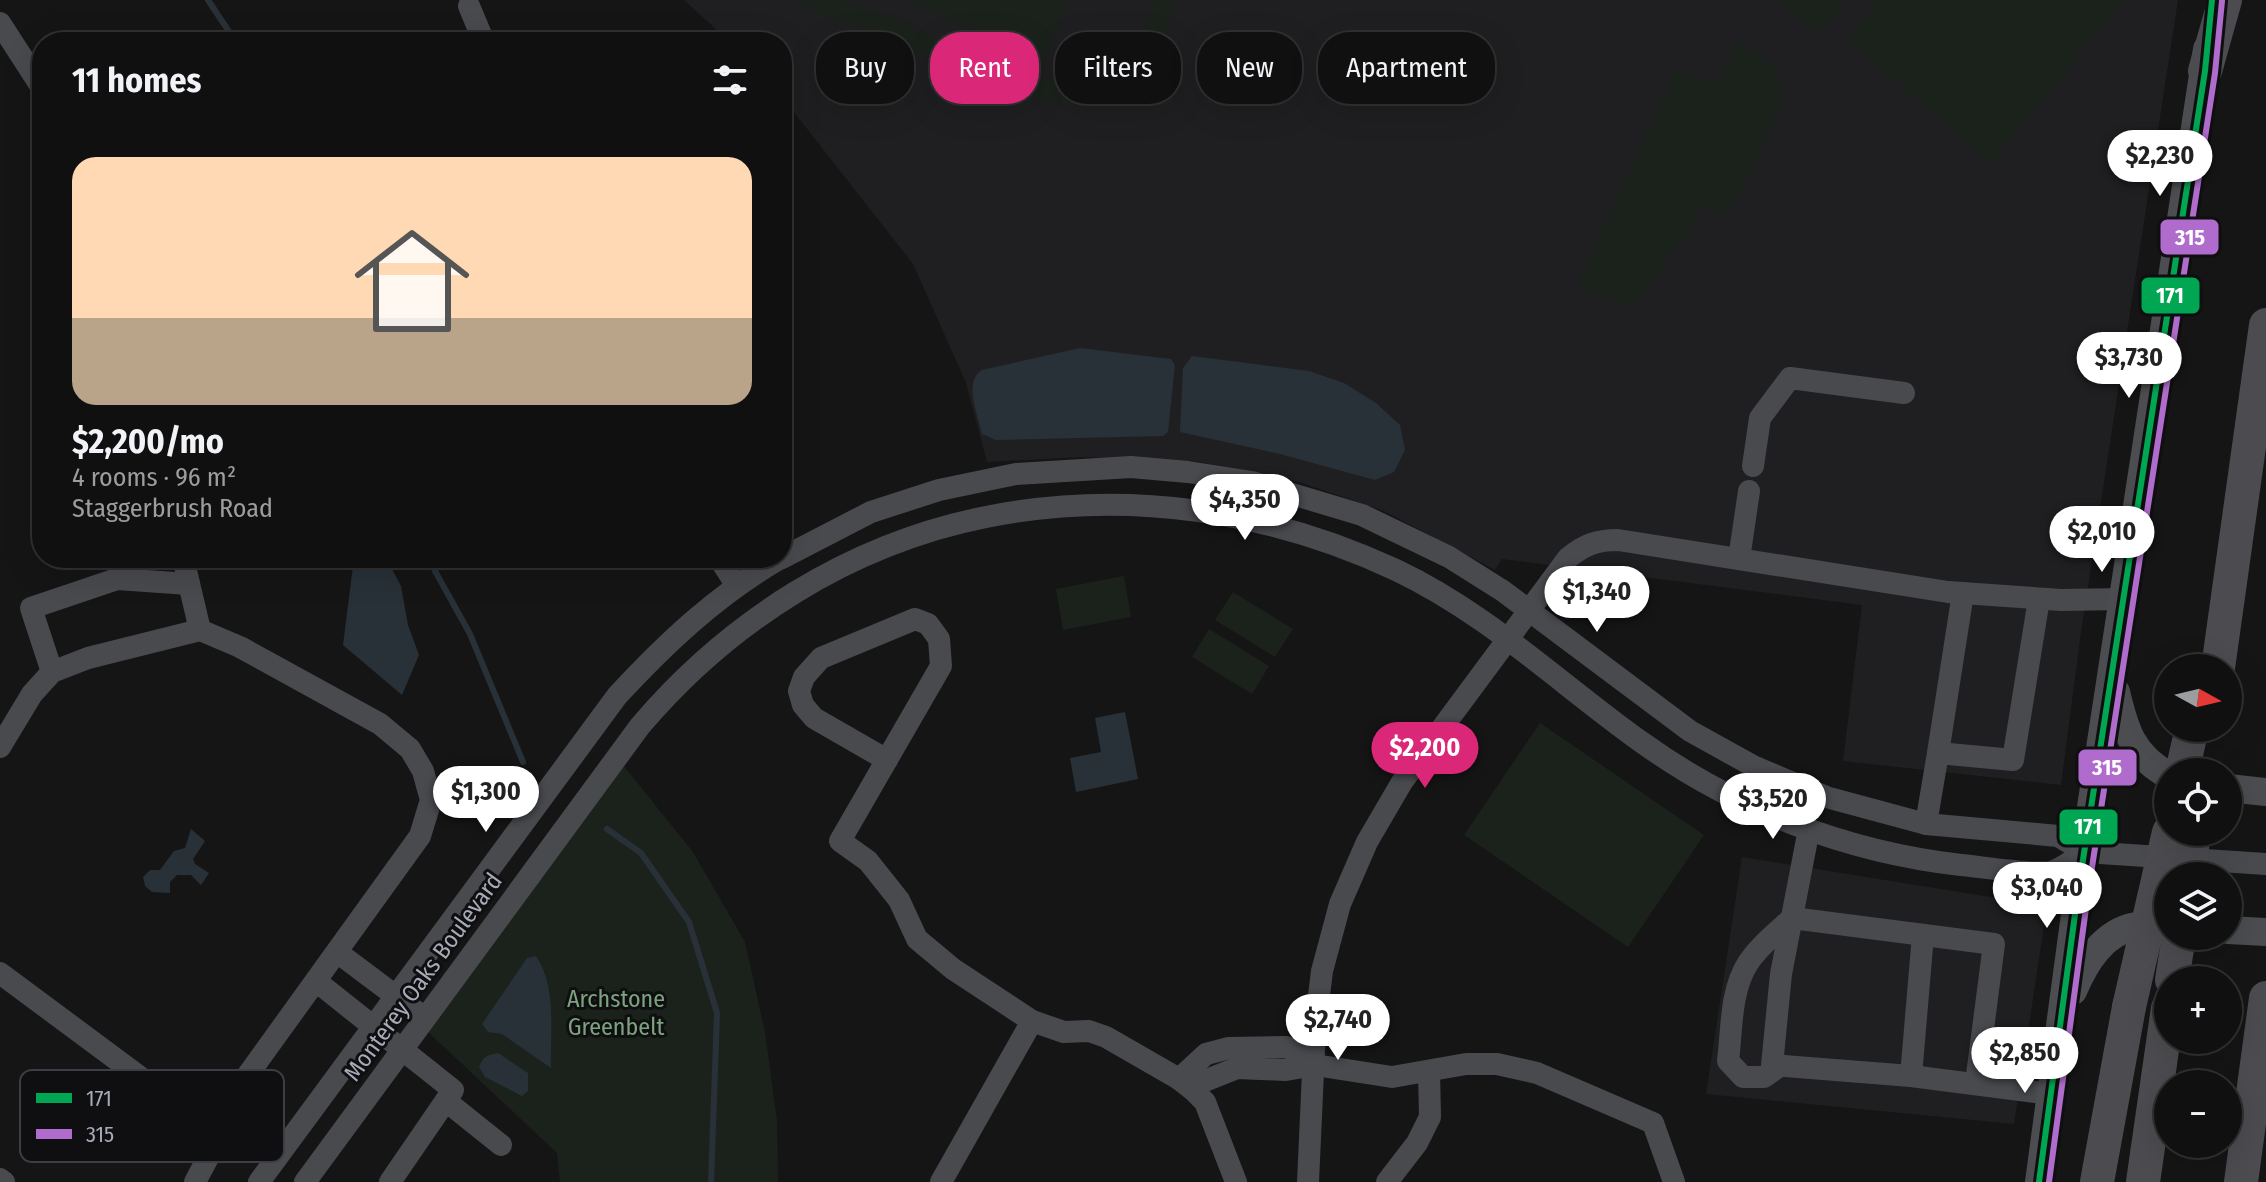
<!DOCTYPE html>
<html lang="en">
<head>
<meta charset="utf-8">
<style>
  body { margin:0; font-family:"Fira Sans Condensed",sans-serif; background:#191919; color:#f1f3f6; height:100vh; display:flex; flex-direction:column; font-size:30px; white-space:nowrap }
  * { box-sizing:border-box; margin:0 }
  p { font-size:26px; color:#9c9d9f }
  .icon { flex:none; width:44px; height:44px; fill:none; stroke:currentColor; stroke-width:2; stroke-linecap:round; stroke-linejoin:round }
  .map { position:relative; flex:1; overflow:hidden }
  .sheet { position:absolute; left:32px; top:32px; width:760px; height:536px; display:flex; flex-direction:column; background:#101010; border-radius:32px; box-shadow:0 8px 32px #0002,0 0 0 2px #303030 }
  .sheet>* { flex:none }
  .banner { position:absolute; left:816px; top:32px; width:760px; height:72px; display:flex; gap:16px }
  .needle { width:52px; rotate:98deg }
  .tools { position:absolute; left:2154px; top:654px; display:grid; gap:16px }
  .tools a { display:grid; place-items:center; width:88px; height:88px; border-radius:50%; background:#101010; box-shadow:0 8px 32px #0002,0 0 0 2px #303030; font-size:40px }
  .price { position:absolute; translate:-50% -68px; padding:0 18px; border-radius:28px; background:#fff; color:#222; font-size:26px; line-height:52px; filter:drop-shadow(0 2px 4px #0008) }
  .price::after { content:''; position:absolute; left:50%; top:48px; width:24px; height:18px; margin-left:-12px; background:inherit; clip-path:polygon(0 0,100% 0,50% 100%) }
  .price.selected { background:#db2777; color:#fff }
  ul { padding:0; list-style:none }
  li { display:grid; align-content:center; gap:16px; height:424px; padding:0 40px }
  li+li { border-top:2px solid #303030 }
  li span { display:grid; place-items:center; height:248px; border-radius:24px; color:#555 }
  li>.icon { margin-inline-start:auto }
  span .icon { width:144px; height:144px; fill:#fffc; stroke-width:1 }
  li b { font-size:34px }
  h2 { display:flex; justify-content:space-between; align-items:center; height:96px; padding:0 40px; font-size:34px }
  .pill { padding:0 28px; border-radius:32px; background:#101010; box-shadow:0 8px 32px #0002,0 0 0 2px #303030; font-size:28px; line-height:72px }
  .pill.selected { background:#db2777; color:#fff }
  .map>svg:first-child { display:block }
</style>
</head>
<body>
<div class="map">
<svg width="2266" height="1182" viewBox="0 0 2266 1182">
  <rect width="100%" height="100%" fill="#151515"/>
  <g fill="#1f1f21">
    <polygon points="684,0 2178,0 2081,632 2061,785 1843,761 1862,605 1502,559 1495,570 1384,511 1299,482 1194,461 1080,457 987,462 966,383 913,264 782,97 782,42 730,42"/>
    <polygon points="1742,857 2047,906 2014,1124 1706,1094"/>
  </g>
  <g fill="#1b221c">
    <path d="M790 0C807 0 830 0 846 1 911 20 1025 95 1090 77 1102 74 1112 66 1121 58 1139 43 1149 22 1153 0H1174C1157 74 1102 112 1027 97Z"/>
    <polygon points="903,0 1069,0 1044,59"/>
    <polygon points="1779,0 1846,0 1818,34"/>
    <polygon points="1879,0 2124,0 1991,164 1847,38"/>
    <path d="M1739 40C1757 53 1774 63 1781 85 1787 107 1740 196 1725 217L1703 204 1686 237 1664 263 1640 299 1626 306 1593 292 1578 281 1676 71 1717 84Z"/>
    <polygon points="1124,576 1131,617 1063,630 1056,589"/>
    <polygon points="1233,592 1293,629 1275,657 1215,620"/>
    <polygon points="1209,629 1269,666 1252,694 1192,657"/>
    <polygon points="1540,723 1704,835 1628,947 1464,835"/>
    <polygon points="623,765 693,852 745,942 765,1032 777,1121 778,1182 560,1182 557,1153 427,1031"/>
  </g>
  <g fill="#283138">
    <path d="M1080 348 1171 359 1175 365 1168 432 1163 436 996 440 982 434C978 415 963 382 982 370Z"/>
    <polygon points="1192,356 1309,371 1344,383 1376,403 1400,425 1405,450 1394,472 1375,480 1280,454 1180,432 1183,368"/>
    <polygon points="354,558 386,558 401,586 408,625 419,655 402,695 343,645"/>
    <polygon points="1125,712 1138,779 1076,792 1070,758 1101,752 1095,718"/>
    <polygon points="191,829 205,841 193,859 195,864 209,873 201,885 191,875 177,875 170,882 170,893 152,892 145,886 143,877 150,870 160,870 174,851 185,848"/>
    <path d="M536 956C557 987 550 1032 551 1068L502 1034 488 1032 482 1024 527 958Z"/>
    <path d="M498 1053 528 1073V1091L522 1096 485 1077 479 1067C483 1056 488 1055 498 1053Z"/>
  </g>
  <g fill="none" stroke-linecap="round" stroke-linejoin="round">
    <g stroke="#283138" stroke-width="6">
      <polyline points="208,0 236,42"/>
      <polyline points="430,558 435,571 470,634 523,762"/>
      <polyline points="607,829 641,853 689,922 717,1013 711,1182"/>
    </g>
    <g stroke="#494a4e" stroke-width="22">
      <polyline points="469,6 484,42"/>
      <polyline points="0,23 42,88"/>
      <polyline points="1753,466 1760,418 1790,378 1904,393"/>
      <polyline points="183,558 200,630"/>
      <polyline points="719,558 737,586"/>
      <polyline points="782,558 871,512 939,490 1016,474 1131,467 1188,472 1252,482 1362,515 1449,557 1503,591 1690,731 1755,767 1826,797 1926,824 2058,836 2085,852 2266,864"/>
      <polyline points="1739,559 1749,491"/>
      <polyline points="52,672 31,608 117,579 189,584"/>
      <polyline points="0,747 32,694 52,672 88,658 200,630 240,647 380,724 410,749 423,771 431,800 420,836 216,1119 211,1152 195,1182"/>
      <polyline points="1938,753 1963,593"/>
      <polyline points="887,760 814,718 803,705 799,691 804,677 821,658 915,619 928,624 939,639 941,666 840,841 868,861 899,900 917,939 953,969 1032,1021 1064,1032 1089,1031 1106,1037 1179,1079 1193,1090 1205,1102 1236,1182"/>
      <polyline points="1926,824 1938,753 2013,760 2039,599"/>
      <polyline points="1809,829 1781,974 1772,1065 1911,1076 2051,1094"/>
      <polyline points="337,952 425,1018"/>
      <polyline points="0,973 214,1132"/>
      <polyline points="316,981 453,1090 390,1182"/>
      <path d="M1781 1065 1764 1077H1743L1728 1061C1732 1030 1730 991 1748 963 1759 946 1777 932 1792 918L1994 944 1976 1083"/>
      <polyline points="1911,1076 1923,935"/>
      <polyline points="1179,1079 1206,1054 1229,1048 1287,1047 1315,1065"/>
      <polyline points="1193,1090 1202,1082 1237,1068 1286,1070 1315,1065 1392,1077 1466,1064 1497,1064 1537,1073 1653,1123 1674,1182"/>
      <polyline points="446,1101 501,1145"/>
      <polyline points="0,1179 4,1182"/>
      <path d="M259 1182 617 696C666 643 718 594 781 558"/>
      <path d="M305 1182 640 726C729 621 850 544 986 517 1125 489 1267 510 1396 570 1487 613 1559 683 1640 741 1734 809 1846 852 1961 865 1982 867 2031 875 2050 872 2061 870 2075 858 2085 852"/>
      <polyline points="941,1182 1032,1021"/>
      <path d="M1308 1182 1315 1028 1322 971 1340 904 1367 842 1402 782 1568 558C1584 545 1596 540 1618 540L1948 592 2061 600 2125 599"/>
      <polyline points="1387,1182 1417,1143 1430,1117 1429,1071"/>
    </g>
    <g stroke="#4c4d50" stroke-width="28">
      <path d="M2116 692C2125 730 2132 755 2168 775"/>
      <polyline points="2228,788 2266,792"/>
      <polyline points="2228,930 2266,932"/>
      <path d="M2073 991C2085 963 2103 932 2136 926 2145 924 2157 926 2167 927"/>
      <polyline points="2039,1182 2078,892 2207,49"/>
    </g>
    <g stroke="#4c4c50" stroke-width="34">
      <polyline points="2205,71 2225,0"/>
      <polyline points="2218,668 2266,325"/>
      <polyline points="2182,772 2192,728"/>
      <polyline points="2172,980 2179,936"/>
      <polyline points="2097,1182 2129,1007"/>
      <polyline points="2143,1182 2168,1008"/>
      <polyline points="2241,1182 2266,998"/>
    </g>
    <g stroke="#4c4c50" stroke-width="34">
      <polyline points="2188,876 2194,832"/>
      <polyline points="2129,1007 2169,832"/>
    </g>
    <defs>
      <polyline id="bus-1" points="2039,1182 2078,892 2205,71 2212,0"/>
      <polyline id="bus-2" points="2049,1182 2088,893 2215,73 2222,1"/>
    </defs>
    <use href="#bus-1" stroke="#0f0f11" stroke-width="12"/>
    <use href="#bus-2" stroke="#0f0f11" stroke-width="12"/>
    <use href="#bus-1" stroke="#00a651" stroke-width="6"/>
    <use href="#bus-2" stroke="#b06ccc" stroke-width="6"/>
  </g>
  <g text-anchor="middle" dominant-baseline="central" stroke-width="6" stroke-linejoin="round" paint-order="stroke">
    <g font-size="24" fill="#a6abb7" stroke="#0f0f11">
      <text transform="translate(423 977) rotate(-54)">Monterey Oaks Boulevard</text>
    </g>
    <g font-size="24" fill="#7ca37e" stroke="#0f0f11">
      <text x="616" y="999">Archstone<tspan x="616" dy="28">Greenbelt</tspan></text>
    </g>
  </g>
  <rect x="20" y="1070" width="264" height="92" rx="12" fill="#0f0f11" stroke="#3c3e43" stroke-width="2"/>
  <rect x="36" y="1093" width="36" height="10" fill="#00a651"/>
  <rect x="36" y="1129" width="36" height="10" fill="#b06ccc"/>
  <g font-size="22" fill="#a6abb7">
    <text x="86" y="1106">171</text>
    <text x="86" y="1142">315</text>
  </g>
  <g stroke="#0f0f11" stroke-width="3">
    <rect x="2159" y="218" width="61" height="38" rx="8" fill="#b06ccc"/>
    <rect x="2140" y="276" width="61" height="39" rx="8" fill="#00a651"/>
    <rect x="2077" y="748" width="61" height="39" rx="8" fill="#b06ccc"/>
    <rect x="2058" y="808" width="61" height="38" rx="8" fill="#00a651"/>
  </g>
  <g font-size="22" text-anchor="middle" font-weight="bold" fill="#fff">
    <text x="2190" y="245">315</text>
    <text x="2170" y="303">171</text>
    <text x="2107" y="775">315</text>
    <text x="2088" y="834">171</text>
  </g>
</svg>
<div class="tools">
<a><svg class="needle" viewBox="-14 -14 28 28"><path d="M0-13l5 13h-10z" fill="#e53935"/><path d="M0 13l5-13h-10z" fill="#9c9d9f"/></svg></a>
<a><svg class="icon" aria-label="locate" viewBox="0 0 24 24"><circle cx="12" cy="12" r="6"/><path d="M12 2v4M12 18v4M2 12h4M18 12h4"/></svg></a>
<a><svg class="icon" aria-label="layers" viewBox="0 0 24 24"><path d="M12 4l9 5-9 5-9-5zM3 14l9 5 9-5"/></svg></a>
<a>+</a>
<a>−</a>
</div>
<b class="price" style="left:2160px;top:198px">$2,230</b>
<b class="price" style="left:2129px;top:400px">$3,730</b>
<b class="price" style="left:1245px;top:542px">$4,350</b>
<b class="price" style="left:2102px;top:574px">$2,010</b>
<b class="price" style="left:1597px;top:634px">$1,340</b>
<b class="price selected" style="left:1425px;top:790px">$2,200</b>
<b class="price" style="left:486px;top:834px">$1,300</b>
<b class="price" style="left:1773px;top:841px">$3,520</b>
<b class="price" style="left:2047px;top:930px">$3,040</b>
<b class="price" style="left:1338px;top:1062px">$2,740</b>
<b class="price" style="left:2025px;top:1095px">$2,850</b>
<div class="banner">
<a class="pill">Buy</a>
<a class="pill selected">Rent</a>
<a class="pill">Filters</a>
<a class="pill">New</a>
<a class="pill">Apartment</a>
</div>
<section class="sheet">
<h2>11 homes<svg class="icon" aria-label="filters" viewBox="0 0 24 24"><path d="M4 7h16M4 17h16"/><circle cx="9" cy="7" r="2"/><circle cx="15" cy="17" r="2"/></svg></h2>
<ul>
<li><span style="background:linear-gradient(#ffd9b3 65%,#b9a48a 0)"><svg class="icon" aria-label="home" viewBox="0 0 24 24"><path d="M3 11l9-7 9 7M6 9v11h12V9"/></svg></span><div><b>$2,200/mo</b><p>4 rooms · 96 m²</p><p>Staggerbrush Road</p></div></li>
</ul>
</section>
</div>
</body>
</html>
